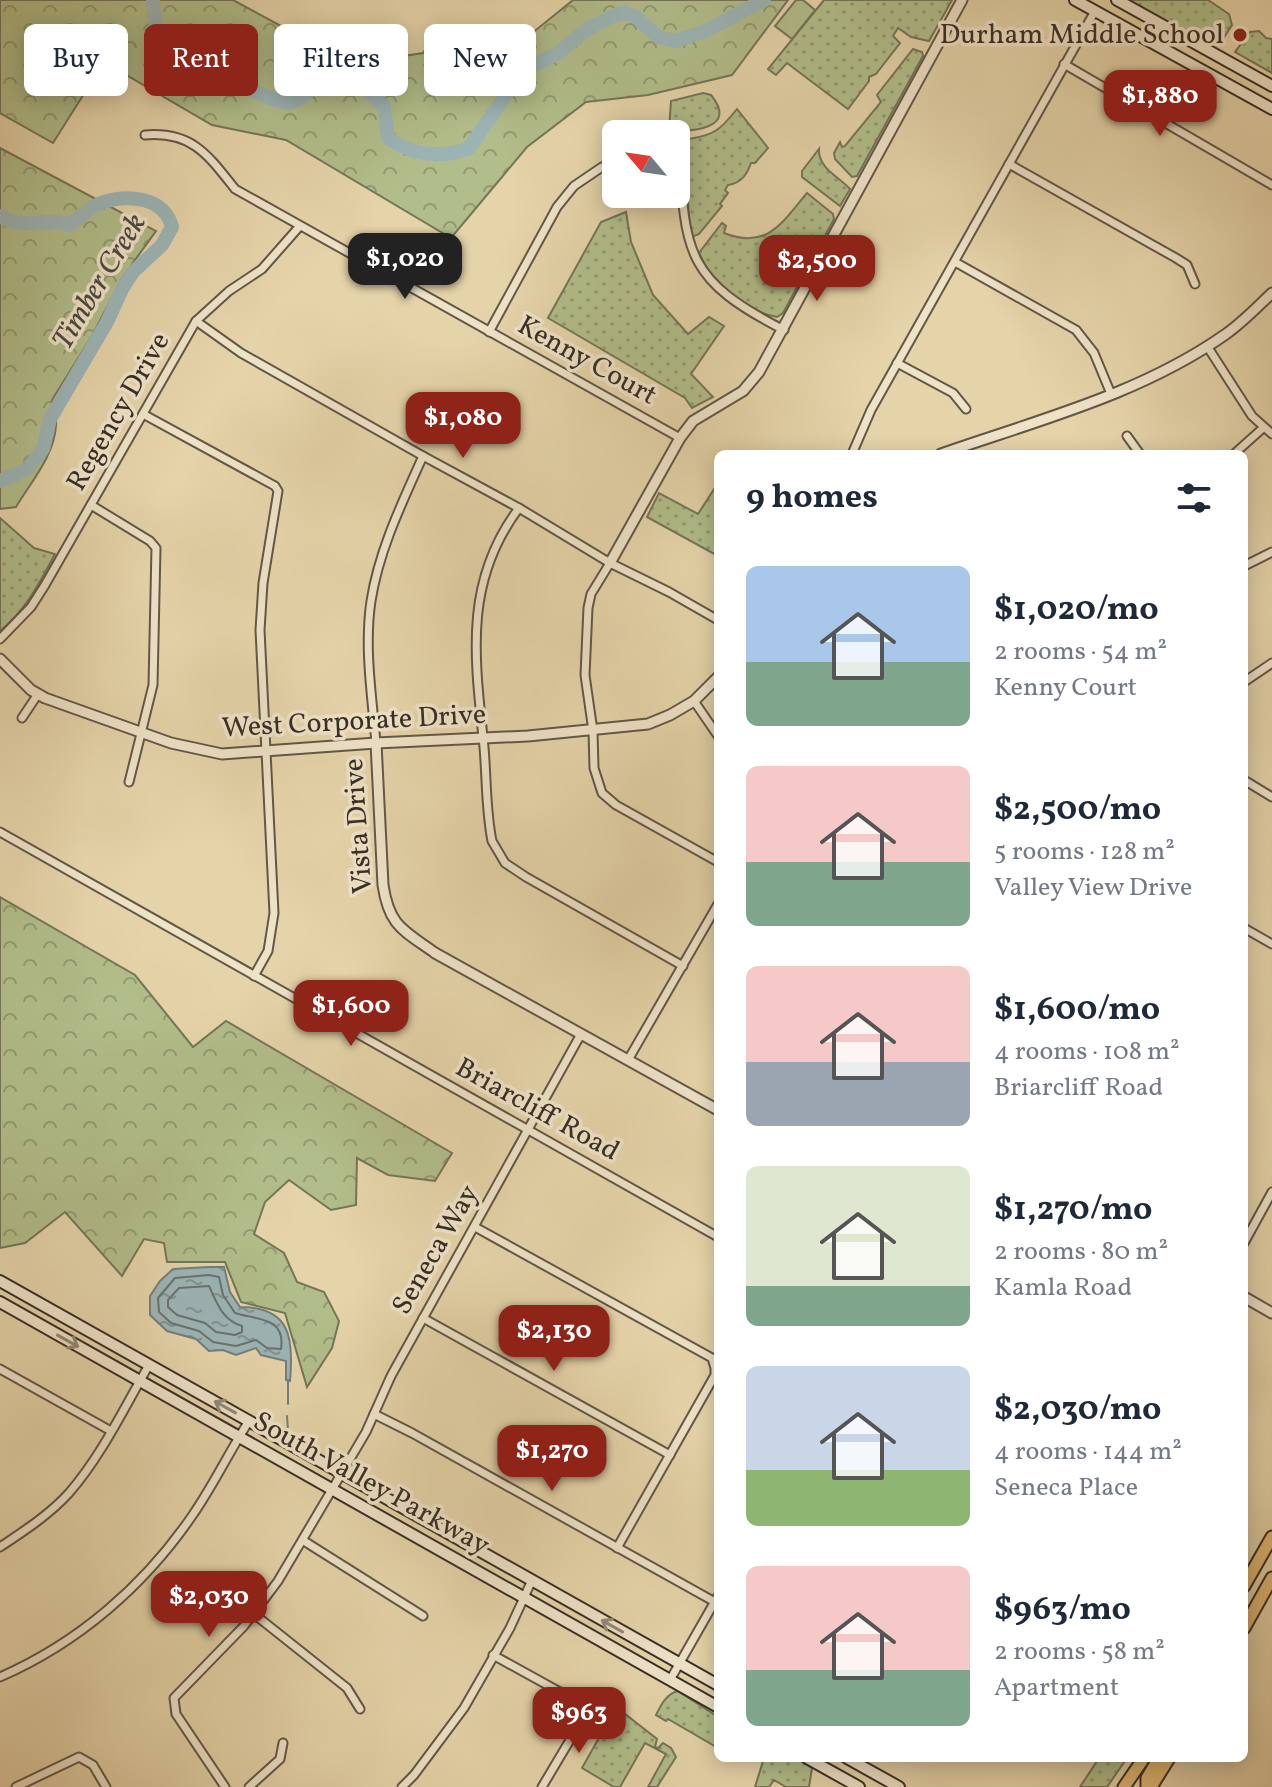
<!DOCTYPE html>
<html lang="en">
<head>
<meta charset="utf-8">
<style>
  body { margin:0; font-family:Vollkorn,serif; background:#f2f2f3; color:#1f2937; height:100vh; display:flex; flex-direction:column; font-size:30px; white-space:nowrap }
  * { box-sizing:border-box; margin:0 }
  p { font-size:26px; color:#747a83 }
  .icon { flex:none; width:44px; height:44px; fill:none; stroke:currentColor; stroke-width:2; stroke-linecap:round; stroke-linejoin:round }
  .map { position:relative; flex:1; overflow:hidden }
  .side { position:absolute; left:714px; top:450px; width:534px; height:1312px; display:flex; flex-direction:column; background:#fff; border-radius:12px; box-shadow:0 4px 20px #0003 }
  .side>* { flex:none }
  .banner { position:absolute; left:24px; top:24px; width:570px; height:72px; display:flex; gap:16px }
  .needle { width:52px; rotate:299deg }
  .fabs { position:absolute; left:602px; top:120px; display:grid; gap:16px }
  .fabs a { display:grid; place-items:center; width:88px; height:88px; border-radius:12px; background:#fff; box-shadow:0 4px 20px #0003; font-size:40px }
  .price { position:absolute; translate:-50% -68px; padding:0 18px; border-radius:16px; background:#8f2418; color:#fff; font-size:26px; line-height:52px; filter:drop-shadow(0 2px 4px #0008) }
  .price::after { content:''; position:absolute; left:50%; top:48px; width:24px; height:18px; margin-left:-12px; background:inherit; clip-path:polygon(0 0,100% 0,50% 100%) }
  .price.on { background:#222; color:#fff }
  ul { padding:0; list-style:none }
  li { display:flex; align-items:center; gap:24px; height:200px; padding:0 32px }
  li span { display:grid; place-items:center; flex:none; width:224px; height:160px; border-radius:12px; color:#555 }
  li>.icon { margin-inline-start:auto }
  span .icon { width:96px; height:96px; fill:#fffc; stroke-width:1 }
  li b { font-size:34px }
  h2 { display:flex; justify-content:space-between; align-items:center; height:96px; padding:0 32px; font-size:34px }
  .pill { padding:0 28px; border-radius:12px; background:#fff; box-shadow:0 4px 20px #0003; font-size:28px; line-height:72px }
  .pill.on { background:#8f2418; color:#fff }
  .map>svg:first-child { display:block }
</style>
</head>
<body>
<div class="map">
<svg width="1272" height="1787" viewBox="0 0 1272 1787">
  <defs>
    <pattern id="grass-dots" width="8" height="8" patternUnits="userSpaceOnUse" patternTransform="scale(2)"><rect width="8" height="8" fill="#b1bd8a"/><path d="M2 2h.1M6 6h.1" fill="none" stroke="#919a71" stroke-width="1.8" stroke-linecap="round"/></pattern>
    <pattern id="forest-crowns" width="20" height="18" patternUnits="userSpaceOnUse" patternTransform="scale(2)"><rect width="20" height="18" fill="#b1bd8a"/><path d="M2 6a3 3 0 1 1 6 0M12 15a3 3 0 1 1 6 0" fill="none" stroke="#919a71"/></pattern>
    <pattern id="water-ripples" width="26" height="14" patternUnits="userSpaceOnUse" patternTransform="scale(2)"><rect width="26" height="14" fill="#9cb4b5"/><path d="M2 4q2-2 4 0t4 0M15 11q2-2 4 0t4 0" fill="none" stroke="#809393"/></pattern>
  </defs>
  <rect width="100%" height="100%" fill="#e5d3a9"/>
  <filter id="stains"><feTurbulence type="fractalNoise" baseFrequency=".0025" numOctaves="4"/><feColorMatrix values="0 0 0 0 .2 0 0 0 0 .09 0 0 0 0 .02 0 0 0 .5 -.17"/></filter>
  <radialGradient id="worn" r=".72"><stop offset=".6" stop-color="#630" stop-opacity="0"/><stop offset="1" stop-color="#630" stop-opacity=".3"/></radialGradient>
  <g fill="url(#grass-dots)" stroke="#747658" stroke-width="2">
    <polygon points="824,0 952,0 929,41 911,37 898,28 893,36 900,43 876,74 869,77 869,81 848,109 787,63 776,75 768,69"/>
    <polygon points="1123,0 1208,0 1229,14 1232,25 1219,45 1212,48"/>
    <polygon points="1259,31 1266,38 1272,39 1272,73 1235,52 1250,32"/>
    <polygon points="913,49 922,52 923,56 857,176 852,177 835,159 834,153 840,142 842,147 845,146 881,102 877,95"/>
    <path d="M703 93 711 95C739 129 691 132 669 130L671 101Z"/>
    <path d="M737 109 768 148 755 163H751C747 174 742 183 728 185L725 190 728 193 720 204 722 206 699 234 692 237 689 226 686 143 689 139C715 135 721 129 737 109Z"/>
    <path d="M819 149C818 168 838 176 850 189L840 206 802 177V171Z"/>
    <path d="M807 193 833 214 834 219 783 313 777 317C745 311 711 282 699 253L722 223 726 226 724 233C767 250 782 223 807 193Z"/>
    <polygon points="626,212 631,242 653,295 688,334 709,317 724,326 691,374 713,397 692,408 685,398 548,318 601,222"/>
    <polygon points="718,483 718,556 647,517 659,493 698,514"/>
    <path d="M0 518 34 548 55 554C40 582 26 610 0 631Z"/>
    <path d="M678 1691 718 1717V1748L668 1719 666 1721 656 1715C661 1705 666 1694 678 1691Z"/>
    <polygon points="619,1713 625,1714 657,1739 655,1747 658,1748 663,1743 671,1748 676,1757 657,1787 648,1787 666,1754 645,1743 620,1787 614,1787 582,1768 609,1720"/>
    <polygon points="764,1758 797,1758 812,1768 809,1787 786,1787 774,1780 769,1787 755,1787"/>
    <polygon points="1099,1758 1127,1758 1107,1787 1080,1787"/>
  </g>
  <g fill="url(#forest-crowns)" stroke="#747658" stroke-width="2">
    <polygon points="0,0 233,0 292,32 322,36 358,63 423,53 436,35 515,47 573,0 788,0 732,75 648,95 586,102 527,147 451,238 286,140 212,125 104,62 53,143 0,113"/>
    <path d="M0 148 156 231 122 278 92 336 52 400C53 408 57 418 56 426 54 456 31 482 16 507L0 509Z"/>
    <polygon points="0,897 135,975 193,1047 226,1021 452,1153 435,1181 388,1175 357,1158 356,1205 331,1210 289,1180 265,1202 254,1234 284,1253 297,1282 324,1292 339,1321 332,1348 307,1387 285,1313 241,1302 225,1262 167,1262 164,1243 144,1239 122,1276 65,1212 25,1243 0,1248"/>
  </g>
  <polygon fill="#b1bd8a" stroke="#747658" stroke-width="2" points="796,0 803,0 815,10 792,39 775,26"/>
  <path fill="url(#water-ripples)" stroke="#747e7c" stroke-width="2" d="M209 1267H224L230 1292 240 1307C290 1307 294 1337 290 1381L286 1380V1361L261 1355 256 1348 236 1355 223 1350 209 1351 196 1339 167 1331 150 1315V1296L160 1281 173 1269Z"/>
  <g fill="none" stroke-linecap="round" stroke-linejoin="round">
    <g stroke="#6a716e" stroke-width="2">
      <path d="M209 1275 219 1277 223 1295 235 1313C256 1320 286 1316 281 1349L267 1348 256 1340 236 1346 213 1342 199 1331 171 1323 159 1312 158 1298 175 1278Z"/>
      <path d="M209 1286C217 1303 222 1320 242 1326V1332L235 1335 216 1332 205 1323 177 1315 168 1307V1300L179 1288Z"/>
    </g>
    <g stroke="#747e7c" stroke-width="2">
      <polyline points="288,1380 288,1404"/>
      <polyline points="287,1416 288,1430"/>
    </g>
    <g stroke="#9cb4b5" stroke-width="14">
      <path d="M153 0C154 8 153 19 157 26 164 42 187 46 201 53 215 60 226 71 235 84 250 87 276 103 287 103 295 103 302 97 308 92 315 86 324 74 333 73 350 70 372 96 384 107L388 138C410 155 443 159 469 148L519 76 532 66 557 54 587 29 617 14 626 13 637 18 658 37 676 41 705 31 764 0"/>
      <path d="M0 216C26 232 49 215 69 225 79 219 91 206 101 203 126 194 164 196 172 227L162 245 133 272 122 289 107 322 50 419 43 449 27 469 0 481"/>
    </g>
    <defs>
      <g id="minor">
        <polyline points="1064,64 1272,185"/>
        <path d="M145 135C192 131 208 155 235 189L680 438"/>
        <path d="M676 152H680C684 254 688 281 784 330"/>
        <polyline points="1009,164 1176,258 1187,265 1195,284"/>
        <polyline points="955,262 1076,330 1094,353 1111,394"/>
        <polyline points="196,321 241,353 423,456 519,508 610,563 669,592 718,620"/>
        <polyline points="489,332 557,207 574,186 602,167 616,162"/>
        <polyline points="1207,346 1252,416 1272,434"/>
        <polyline points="897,363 953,393 966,409"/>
        <polyline points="143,414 275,486 278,491 263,583 260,630 274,913 268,951 254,976"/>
        <polyline points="1127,436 1140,454"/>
        <polyline points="852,454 871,410 1095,11"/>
        <polyline points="1234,454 1263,428"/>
        <polyline points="91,505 150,541 156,548 153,685 129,782"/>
        <path d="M519 508C465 580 474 652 483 737 487 771 485 806 492 841L505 863 526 877 683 966"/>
        <polyline points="610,563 591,594 588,608 585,675 593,731 594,768 602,793 616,805 718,862"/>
        <polyline points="1244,566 1272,552"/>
        <polyline points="0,639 31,607 45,585 196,321 229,291 262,269 299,227"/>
        <polyline points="1244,682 1272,663"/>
        <polyline points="694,701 718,736"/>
        <polyline points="22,718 38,694"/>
        <path d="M376 743C372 696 364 648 371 601 379 550 402 503 423 456"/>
        <polyline points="1244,780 1272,797"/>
        <polyline points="0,832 718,1237"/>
        <polyline points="1244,928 1272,944"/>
        <polyline points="628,1060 718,904"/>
        <polyline points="475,1227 712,1358 715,1368 715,1375 617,1548"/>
        <polyline points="1244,1243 1272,1192"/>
        <polyline points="423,1318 670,1455"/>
        <polyline points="0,1369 111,1431"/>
        <polyline points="374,1414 412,1433 715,1602"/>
        <polyline points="304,1541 423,1616"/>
        <path d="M0 1547C24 1531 49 1515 69 1493 102 1455 124 1408 149 1365"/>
        <polyline points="254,1614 347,1688 360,1709"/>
        <polyline points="493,1655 589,1708 542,1787"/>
        <path d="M0 1677C78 1643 144 1586 192 1516 213 1486 229 1452 249 1421"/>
        <polyline points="670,1680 718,1596"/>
        <polyline points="16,1787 79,1757 93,1765 106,1787"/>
        <polyline points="225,1787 176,1714 174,1698 244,1626 278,1581 366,1432 391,1376 581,1034"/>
        <polyline points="249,1787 280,1759 283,1743"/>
        <polyline points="402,1787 414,1775 464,1708 510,1628 532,1580"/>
      </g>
      <g id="tertiary">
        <path d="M941 454C1038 420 1141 394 1226 334 1243 322 1257 307 1272 293"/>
        <polyline points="610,563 680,438 693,421 743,391 759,372 962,0"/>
        <polyline points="0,659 31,690 45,698 171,743 222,754 376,743 528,736 648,724 670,715 694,701 718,677"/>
        <path d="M376 743 383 885C389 926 403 930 435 953L718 1110"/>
        <polyline points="1244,1297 1272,1313"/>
      </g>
      <g id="secondary">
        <polyline points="1075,0 1272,109"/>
        <polyline points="1117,0 1272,86"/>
        <polyline points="0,1281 718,1685"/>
        <polyline points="0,1302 718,1707"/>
        <polyline points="807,1758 859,1787"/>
        <polyline points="847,1758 899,1787"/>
      </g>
      <g id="primary">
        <polyline points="1244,1586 1272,1537"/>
        <polyline points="1244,1628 1272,1578"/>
        <polyline points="1124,1787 1144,1758"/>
        <polyline points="1147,1787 1147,1778 1159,1758"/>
        <polyline points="1151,1787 1169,1758"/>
      </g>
    </defs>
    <use href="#minor" stroke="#635747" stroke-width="11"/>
    <use href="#tertiary" stroke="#635747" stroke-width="13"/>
    <use href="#secondary" stroke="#382e26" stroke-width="14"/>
    <use href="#primary" stroke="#382e26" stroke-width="15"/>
    <use href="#minor" stroke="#eee2c7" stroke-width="7"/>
    <use href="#tertiary" stroke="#eee2c7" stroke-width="9"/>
    <use href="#secondary" stroke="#eee2c7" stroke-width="10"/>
    <use href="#primary" stroke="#e2ba74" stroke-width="11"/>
  </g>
  <defs><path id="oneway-shaft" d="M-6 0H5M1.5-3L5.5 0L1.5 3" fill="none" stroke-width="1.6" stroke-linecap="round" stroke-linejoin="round" transform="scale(2)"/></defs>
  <g stroke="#938876">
    <use href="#oneway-shaft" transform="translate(68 1341) rotate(29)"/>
    <use href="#oneway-shaft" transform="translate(225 1407) rotate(-151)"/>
    <use href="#oneway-shaft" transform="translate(612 1626) rotate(-151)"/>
  </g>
  <circle fill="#8f2418" stroke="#eee2c7" stroke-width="3" cx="1240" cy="35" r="8"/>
  <g text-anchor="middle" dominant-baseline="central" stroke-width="7" stroke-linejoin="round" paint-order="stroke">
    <g font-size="28" fill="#382e26" stroke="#eee2c7" text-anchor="end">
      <text x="1224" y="35">Durham Middle School</text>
    </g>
    <g font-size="28" fill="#382e26" stroke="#eee2c7">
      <text transform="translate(587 361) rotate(29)">Kenny Court</text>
      <text transform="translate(119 412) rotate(-60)">Regency Drive</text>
      <text transform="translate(354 722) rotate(-3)">West Corporate Drive</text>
      <text transform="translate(359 826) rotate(-94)">Vista Drive</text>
      <text transform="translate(537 1110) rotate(29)">Briarcliff Road</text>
      <text transform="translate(436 1250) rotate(-60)">Seneca Way</text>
      <text transform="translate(371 1484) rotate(29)">South Valley Parkway</text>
    </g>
    <g font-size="30" font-style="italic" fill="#4c4943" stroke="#eee2c7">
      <text transform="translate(100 282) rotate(-59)">Timber Creek</text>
    </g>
  </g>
  <rect width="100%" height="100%" filter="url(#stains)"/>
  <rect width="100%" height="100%" fill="url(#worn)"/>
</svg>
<div class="fabs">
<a><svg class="needle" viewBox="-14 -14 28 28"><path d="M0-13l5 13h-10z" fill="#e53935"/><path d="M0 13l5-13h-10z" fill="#747a83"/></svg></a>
</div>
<b class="price" style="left:1160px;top:138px">$1,880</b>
<b class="price on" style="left:405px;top:301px">$1,020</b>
<b class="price" style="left:817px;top:303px">$2,500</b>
<b class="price" style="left:463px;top:460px">$1,080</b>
<b class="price" style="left:351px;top:1048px">$1,600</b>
<b class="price" style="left:554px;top:1373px">$2,130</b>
<b class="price" style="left:552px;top:1493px">$1,270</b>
<b class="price" style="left:209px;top:1639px">$2,030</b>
<b class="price" style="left:579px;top:1755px">$963</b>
<div class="banner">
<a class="pill">Buy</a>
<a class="pill on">Rent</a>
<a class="pill">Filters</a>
<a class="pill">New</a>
</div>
<section class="side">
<h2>9 homes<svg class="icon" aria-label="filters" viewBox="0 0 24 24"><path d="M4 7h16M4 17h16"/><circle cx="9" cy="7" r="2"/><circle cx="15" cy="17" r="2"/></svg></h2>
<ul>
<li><span style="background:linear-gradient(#a9c7e8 60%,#7fa58c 0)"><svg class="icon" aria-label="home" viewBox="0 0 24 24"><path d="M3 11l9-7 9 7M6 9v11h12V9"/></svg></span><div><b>$1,020/mo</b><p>2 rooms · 54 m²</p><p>Kenny Court</p></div></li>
<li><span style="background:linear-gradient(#f6c9c9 60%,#7fa58c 0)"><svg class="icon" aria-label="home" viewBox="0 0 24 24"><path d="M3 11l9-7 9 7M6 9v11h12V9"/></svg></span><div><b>$2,500/mo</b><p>5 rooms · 128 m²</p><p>Valley View Drive</p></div></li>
<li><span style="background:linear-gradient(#f6c9c9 60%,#9aa5b1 0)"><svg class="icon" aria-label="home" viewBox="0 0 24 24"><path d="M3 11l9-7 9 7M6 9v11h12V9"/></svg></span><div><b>$1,600/mo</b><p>4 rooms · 108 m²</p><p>Briarcliff Road</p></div></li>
<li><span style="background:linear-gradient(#dfe7d0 75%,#7fa58c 0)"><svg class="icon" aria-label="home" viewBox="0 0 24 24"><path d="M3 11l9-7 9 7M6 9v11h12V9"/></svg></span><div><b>$1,270/mo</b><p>2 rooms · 80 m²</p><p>Kamla Road</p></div></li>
<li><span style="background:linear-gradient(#c9d6e8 65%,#8fb573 0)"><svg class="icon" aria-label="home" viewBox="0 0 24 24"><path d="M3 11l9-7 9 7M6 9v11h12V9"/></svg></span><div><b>$2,030/mo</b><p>4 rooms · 144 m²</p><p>Seneca Place</p></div></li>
<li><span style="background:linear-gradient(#f6c9c9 65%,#7fa58c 0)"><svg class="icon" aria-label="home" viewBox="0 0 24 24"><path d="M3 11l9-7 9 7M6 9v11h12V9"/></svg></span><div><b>$963/mo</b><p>2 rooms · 58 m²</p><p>Apartment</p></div></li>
</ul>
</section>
</div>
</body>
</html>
